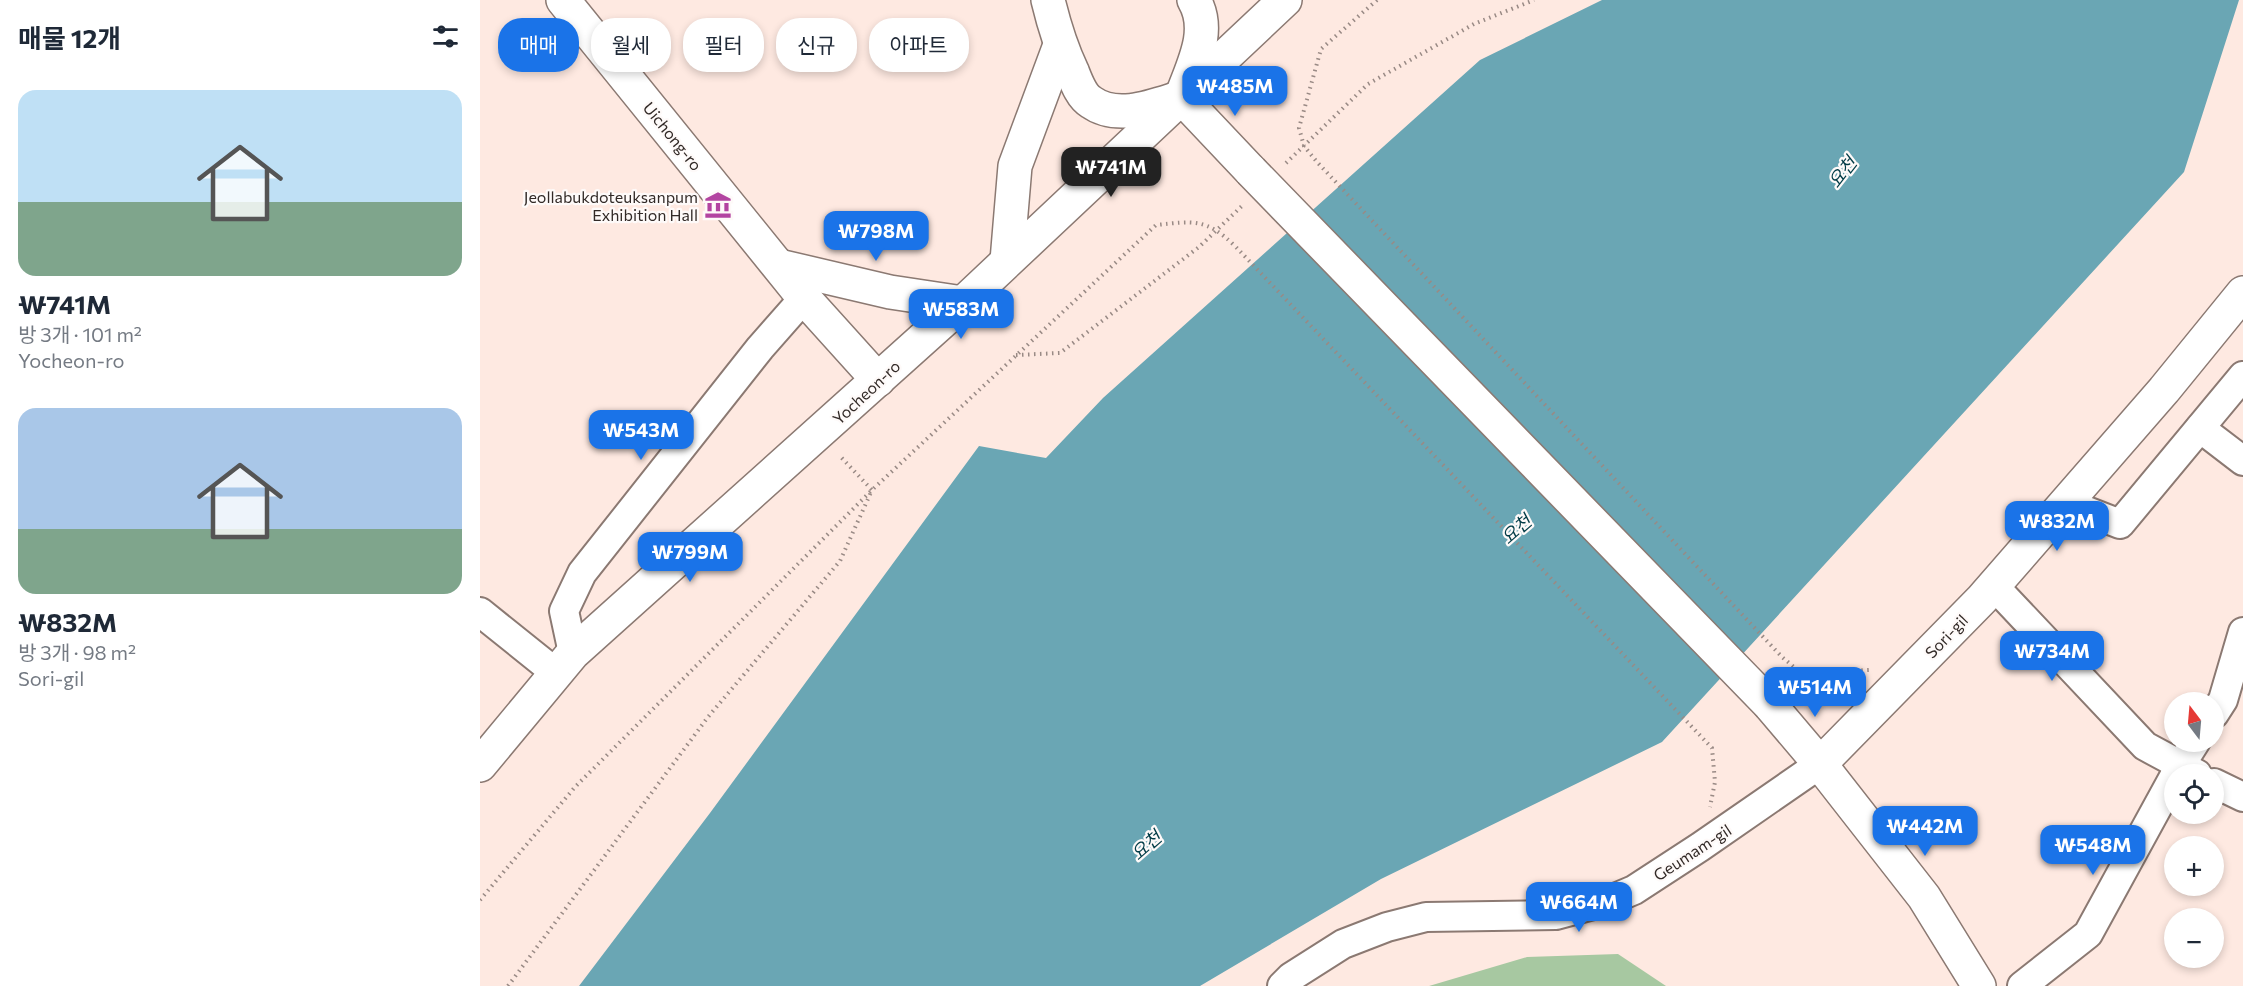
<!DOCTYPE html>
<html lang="ko">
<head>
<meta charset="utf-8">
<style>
  body { margin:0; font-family:Commissioner,"Noto Sans KR",sans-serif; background:#f2f2f3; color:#1f2937; height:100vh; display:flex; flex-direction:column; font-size:22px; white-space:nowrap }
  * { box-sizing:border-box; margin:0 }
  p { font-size:20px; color:#747a83 }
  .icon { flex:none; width:33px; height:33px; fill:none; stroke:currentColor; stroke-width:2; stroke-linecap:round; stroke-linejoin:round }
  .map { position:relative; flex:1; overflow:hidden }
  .side { display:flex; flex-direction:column; background:#fff; width:480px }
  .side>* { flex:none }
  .top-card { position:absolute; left:18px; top:18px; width:570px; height:54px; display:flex; gap:12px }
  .needle { width:39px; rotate:344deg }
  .buttons { position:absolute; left:1684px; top:692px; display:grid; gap:12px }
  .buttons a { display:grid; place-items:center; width:60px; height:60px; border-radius:50%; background:#fff; box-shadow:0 3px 9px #0003; font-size:30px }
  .price { position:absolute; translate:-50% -51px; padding:0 14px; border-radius:12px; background:#1a73e8; color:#fff; font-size:20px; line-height:39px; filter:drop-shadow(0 2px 3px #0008) }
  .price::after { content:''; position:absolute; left:50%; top:36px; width:18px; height:14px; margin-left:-9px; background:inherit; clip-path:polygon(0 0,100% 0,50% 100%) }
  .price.current { background:#222; color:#fff }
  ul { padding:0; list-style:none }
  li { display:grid; align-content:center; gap:12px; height:318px; padding:0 18px }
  li span { display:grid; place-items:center; height:186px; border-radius:18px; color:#555 }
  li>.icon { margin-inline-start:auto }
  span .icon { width:108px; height:108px; fill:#fffc; stroke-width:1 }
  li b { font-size:26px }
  h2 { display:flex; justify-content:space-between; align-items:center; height:72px; padding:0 18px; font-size:26px }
  .tag { padding:0 21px; border-radius:24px; background:#fff; box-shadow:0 3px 9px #0003; font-size:21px; line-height:54px }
  .tag.current { background:#1a73e8; color:#fff }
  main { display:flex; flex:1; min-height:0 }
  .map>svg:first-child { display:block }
</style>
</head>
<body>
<main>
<section class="side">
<h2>매물 12개<svg class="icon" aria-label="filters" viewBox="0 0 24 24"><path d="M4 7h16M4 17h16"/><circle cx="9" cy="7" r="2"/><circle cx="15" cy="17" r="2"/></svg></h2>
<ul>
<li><span style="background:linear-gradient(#bfe0f5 60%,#7fa58c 0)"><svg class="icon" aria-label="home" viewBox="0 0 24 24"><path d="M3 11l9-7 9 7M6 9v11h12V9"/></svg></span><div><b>₩741M</b><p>방 3개 · 101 m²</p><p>Yocheon-ro</p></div></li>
<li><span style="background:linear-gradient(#a9c7e8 65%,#7fa58c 0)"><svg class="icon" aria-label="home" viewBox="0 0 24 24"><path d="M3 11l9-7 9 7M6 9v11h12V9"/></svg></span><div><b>₩832M</b><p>방 3개 · 98 m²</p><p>Sori-gil</p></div></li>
</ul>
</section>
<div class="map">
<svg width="1763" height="986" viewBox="0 0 1763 986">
  <rect width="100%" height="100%" fill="#fee9e1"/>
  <polygon fill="#a7c8a1" points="1138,954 1186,986 949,986 1047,957"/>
  <polygon fill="#6aa6b4" points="1122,0 1759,0 1704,172 1182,742 901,879 720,986 99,986 230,813 499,446 566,458 623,398 1000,60"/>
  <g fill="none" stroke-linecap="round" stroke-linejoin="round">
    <defs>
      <g id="minor">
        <polyline points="1720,428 1763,461"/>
        <polyline points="1586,503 1640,524 1763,376"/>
        <polyline points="1514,586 1665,746 1717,774"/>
        <polyline points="0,612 76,673"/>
        <polyline points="93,653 84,611 102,573 280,348 324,298"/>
        <polyline points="1734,714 1743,700 1763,632"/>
        <polyline points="1695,774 1716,741"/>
        <polyline points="1734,783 1763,797"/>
        <polyline points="802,986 811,977 863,944 907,927 946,917 1076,915 1128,901 1154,890 1220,847 1340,764"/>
        <polyline points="1542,986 1608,934 1695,775"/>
      </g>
      <g id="tertiary">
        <path d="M568 0C574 25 581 48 592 71 596 81 601 96 611 102 636 120 671 107 696 99"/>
        <path d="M704 90C715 61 731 29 714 0"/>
        <polyline points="701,97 771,171"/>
        <polyline points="527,261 535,166 580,45"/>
        <polyline points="299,266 410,292 483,303"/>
        <polyline points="1290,705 1340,764"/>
        <polyline points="0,765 93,653 483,303 805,0"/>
      </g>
      <polyline id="secondary" points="1499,986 1444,897 1340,764 1502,599 1684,390 1763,293"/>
      <polyline id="primary" points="83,0 324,298 398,380"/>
    </defs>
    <use href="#minor" stroke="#8b7972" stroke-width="32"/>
    <use href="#tertiary" stroke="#8b7972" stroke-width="36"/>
    <use href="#secondary" stroke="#8b7972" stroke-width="36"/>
    <use href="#primary" stroke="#8b7972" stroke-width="36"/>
    <g stroke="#998a85" stroke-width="4" stroke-dasharray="1.5 4.5" stroke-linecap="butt">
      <polyline points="897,0 841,49 819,128 824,146 837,162 1302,657 1321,673 1390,670"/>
      <polyline points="806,163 888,84 994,24 1054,0"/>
      <polyline points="536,355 580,353 719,247 764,204"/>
      <path d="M0 900 95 787 392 490 676 225C714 221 726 218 755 246L1232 748 1235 782 1230 807"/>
      <polyline points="28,986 228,717 360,561 392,490 359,455"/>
    </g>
    <use href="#minor" stroke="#fff" stroke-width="28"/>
    <use href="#tertiary" stroke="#fff" stroke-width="33"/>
    <use href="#secondary" stroke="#fff" stroke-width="33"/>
    <use href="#primary" stroke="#fff" stroke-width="33"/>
    <defs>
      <polyline id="tertiary-bridge" points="771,171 1290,705"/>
    </defs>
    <use href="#tertiary-bridge" stroke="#8b7972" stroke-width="36" stroke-linecap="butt"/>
    <use href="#tertiary-bridge" stroke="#fff" stroke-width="33"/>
  </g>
  <defs>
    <symbol id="museum-bare" viewBox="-9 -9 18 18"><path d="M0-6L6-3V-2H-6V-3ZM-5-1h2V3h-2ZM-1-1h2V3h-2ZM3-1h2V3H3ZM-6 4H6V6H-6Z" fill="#b344a1" stroke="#fefaf9" stroke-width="2.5" paint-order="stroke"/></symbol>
  </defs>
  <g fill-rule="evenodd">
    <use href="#museum-bare" x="219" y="186" width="38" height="38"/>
  </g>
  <g text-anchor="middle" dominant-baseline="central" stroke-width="4.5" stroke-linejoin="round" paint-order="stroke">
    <g font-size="16" fill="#322a27" stroke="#fefaf9">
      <text transform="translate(193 136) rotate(51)">Uichong-ro</text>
      <text transform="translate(386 392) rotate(-43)">Yocheon-ro</text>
      <text transform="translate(1466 636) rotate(-46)">Sori-gil</text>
      <text transform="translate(1212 852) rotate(-33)">Geumam-gil</text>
    </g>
    <g font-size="16" fill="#322a27" stroke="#fefaf9" text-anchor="end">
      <text x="218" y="196">Jeollabukdoteuksanpum<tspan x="218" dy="18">Exhibition Hall</tspan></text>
    </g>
    <g font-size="18" font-style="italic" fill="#003b46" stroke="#fefaf9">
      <text transform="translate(1362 172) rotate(-52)">요천</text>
      <text transform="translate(1036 529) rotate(-41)">요천</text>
      <text transform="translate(666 845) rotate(-41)">요천</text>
    </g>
  </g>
</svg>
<div class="buttons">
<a><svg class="needle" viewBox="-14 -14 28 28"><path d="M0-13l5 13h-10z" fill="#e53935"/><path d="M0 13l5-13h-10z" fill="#747a83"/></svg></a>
<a><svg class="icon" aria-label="locate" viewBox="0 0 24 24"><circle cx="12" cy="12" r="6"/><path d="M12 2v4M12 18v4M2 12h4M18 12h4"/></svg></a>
<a>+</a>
<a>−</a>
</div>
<b class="price" style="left:755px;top:117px">₩485M</b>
<b class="price current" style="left:631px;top:198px">₩741M</b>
<b class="price" style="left:396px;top:262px">₩798M</b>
<b class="price" style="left:481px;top:340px">₩583M</b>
<b class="price" style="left:161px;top:461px">₩543M</b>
<b class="price" style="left:1577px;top:552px">₩832M</b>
<b class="price" style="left:210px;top:583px">₩799M</b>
<b class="price" style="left:1572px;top:682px">₩734M</b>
<b class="price" style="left:1335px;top:718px">₩514M</b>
<b class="price" style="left:1445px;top:857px">₩442M</b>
<b class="price" style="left:1613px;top:876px">₩548M</b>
<b class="price" style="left:1099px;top:933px">₩664M</b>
<div class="top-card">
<a class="tag current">매매</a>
<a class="tag">월세</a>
<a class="tag">필터</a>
<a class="tag">신규</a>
<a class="tag">아파트</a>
</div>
</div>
</main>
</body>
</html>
